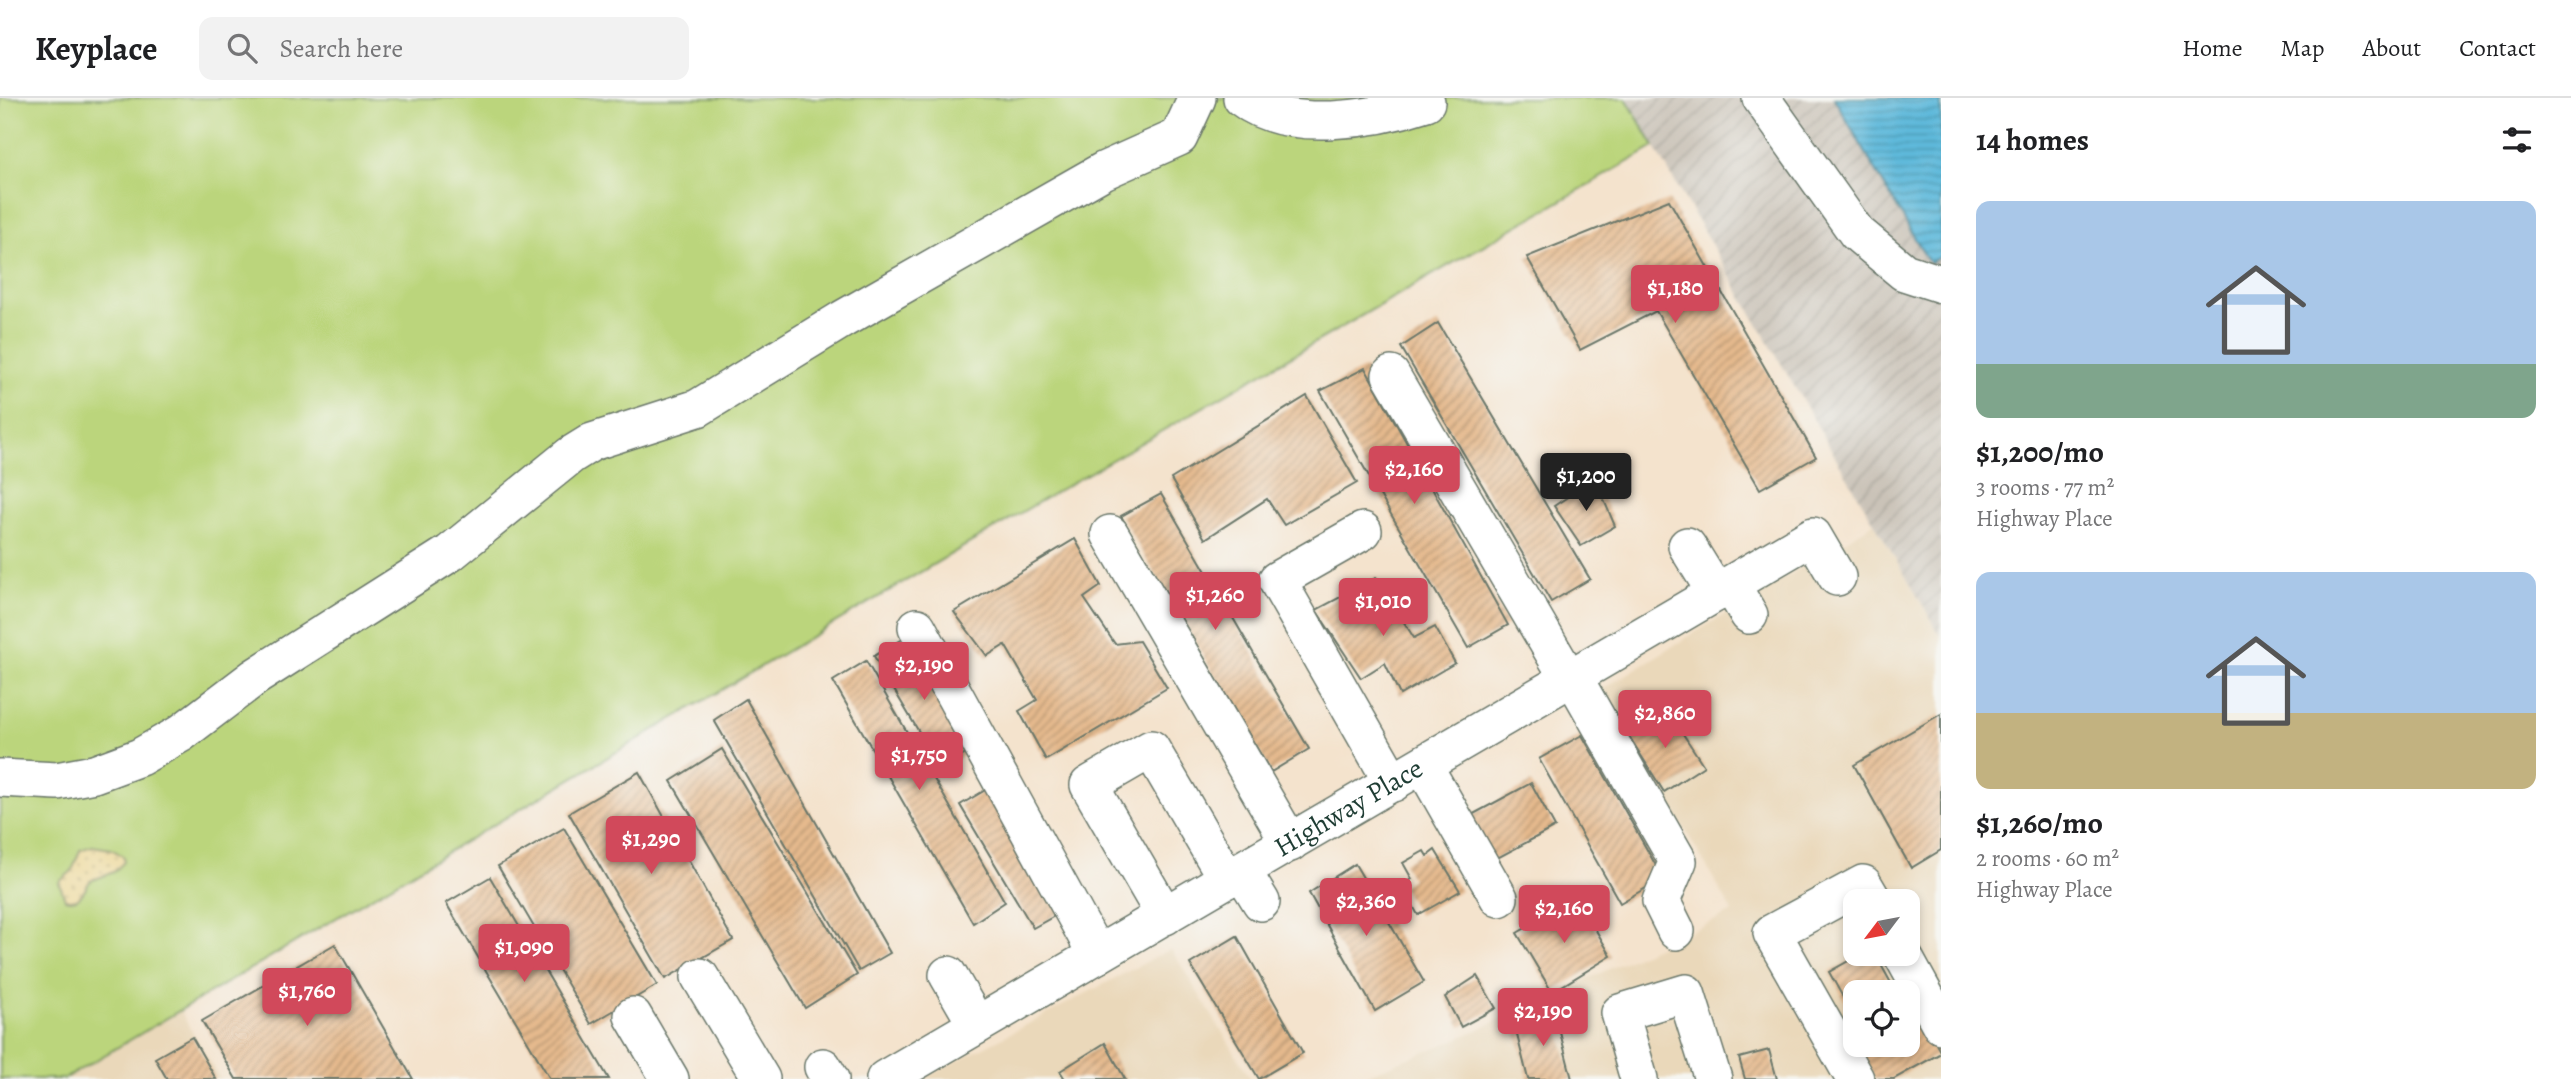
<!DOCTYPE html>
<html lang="en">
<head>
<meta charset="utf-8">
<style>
  body { margin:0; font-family:Alegreya,serif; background:#f2f2f2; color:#202124; height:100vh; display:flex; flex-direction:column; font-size:26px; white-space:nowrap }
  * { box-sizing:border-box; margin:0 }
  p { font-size:23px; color:#757577 }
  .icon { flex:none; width:38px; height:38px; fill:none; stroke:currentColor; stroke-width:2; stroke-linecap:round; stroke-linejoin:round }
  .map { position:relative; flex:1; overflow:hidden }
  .side { display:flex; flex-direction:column; background:#fff; width:630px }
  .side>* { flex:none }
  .needle { width:46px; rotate:238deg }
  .buttons { position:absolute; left:1843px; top:791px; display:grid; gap:14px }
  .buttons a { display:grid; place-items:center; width:77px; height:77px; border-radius:14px; background:#fff; box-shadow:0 4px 10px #0003; font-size:35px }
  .price { position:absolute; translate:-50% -60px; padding:0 16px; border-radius:7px; background:#d1495b; color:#fff; font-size:23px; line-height:46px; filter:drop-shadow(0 2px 4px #0008) }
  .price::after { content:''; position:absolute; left:50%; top:42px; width:21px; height:16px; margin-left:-10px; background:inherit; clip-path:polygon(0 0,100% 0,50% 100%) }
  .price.on { background:#222; color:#fff }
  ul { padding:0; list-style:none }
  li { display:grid; align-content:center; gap:14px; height:371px; padding:0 35px }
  li span { display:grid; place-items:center; height:217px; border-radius:14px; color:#555 }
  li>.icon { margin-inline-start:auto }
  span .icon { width:126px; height:126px; fill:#fffc; stroke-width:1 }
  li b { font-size:30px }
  h2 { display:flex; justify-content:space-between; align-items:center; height:84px; padding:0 35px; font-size:30px }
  header { display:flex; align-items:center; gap:42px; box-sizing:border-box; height:98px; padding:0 35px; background:#fff; border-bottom:2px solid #e0e0e0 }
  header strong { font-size:33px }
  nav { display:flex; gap:38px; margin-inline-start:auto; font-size:24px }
  .search { width:490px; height:63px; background:#f2f2f2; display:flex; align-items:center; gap:18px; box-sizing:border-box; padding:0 24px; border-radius:14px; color:#757577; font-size:26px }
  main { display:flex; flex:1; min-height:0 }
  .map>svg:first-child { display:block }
</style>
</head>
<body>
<header>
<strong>Keyplace</strong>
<div class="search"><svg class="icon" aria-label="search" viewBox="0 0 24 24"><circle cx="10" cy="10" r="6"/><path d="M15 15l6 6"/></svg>Search here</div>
<nav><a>Home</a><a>Map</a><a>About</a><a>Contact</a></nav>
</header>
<main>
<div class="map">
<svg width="1941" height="981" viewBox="0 0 1941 981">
  <defs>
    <pattern id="industrial-furrows" width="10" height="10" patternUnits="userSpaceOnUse" patternTransform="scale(1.75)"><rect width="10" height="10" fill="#cac3b8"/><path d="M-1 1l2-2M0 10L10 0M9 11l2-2" fill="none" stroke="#ada89f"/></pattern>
    <pattern id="sand-dots" width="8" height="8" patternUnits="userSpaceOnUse" patternTransform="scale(1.75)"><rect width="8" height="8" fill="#eeda9e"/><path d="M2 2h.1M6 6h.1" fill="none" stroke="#ccbc89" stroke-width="1.8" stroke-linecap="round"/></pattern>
    <pattern id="water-rules" width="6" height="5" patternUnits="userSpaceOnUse" patternTransform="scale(1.75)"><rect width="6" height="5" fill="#5eb9db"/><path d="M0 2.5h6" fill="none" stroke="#4d98b2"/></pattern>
    <pattern id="building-hatch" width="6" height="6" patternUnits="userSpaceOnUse" patternTransform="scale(1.75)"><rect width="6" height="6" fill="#e5b98d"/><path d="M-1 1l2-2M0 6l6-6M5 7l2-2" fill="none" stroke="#b99874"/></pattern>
  </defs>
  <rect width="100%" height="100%" fill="#f6f6f2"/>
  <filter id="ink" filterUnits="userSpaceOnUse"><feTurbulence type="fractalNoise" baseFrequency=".0143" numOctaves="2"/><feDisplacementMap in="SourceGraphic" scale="14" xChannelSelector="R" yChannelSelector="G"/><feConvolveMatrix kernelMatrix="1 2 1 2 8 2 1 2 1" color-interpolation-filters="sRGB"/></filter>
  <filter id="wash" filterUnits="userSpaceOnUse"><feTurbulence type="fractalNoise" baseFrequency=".00686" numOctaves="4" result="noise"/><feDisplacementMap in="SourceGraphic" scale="28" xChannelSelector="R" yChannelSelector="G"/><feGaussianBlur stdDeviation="1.57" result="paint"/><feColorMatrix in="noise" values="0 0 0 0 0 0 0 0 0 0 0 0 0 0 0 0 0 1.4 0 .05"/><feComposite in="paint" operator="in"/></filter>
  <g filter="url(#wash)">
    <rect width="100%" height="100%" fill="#f4e3cd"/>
    <g fill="#ead8ba" fill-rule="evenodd">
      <path d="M1874 425 1941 538V981H1356L1455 942 1733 814 1603 591ZM1855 803H1908V856H1855ZM1855 894H1908V947H1855Z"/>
      <polygon points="1171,851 1251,981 923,981"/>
      <polygon points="179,911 220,981 64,981"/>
    </g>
    <polygon fill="url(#industrial-furrows)" points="1626,0 1941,0 1941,538 1845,375"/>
    <polygon fill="#bbd57b" stroke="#6d8958" stroke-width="2" points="0,0 1626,0 1654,49 1056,394 64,981 0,981"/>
    <path fill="url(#sand-dots)" stroke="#868c69" stroke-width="2" d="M92 748 111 751 123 758 124 764 114 774 90 783C84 793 80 806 65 801L59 784 72 773 80 752Z"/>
    <polygon fill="url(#water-rules)" stroke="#3e7b88" stroke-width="2" points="1834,0 1941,0 1941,158 1929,165"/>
    <g id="blocks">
      <g fill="url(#building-hatch)">
        <polygon points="1669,102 1816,359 1760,391 1656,213 1580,252 1527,159"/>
        <polygon points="1438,225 1590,481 1551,504 1401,249"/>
        <polygon points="1365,270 1508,527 1468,550 1320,293"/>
        <polygon points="1307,298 1357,385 1284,427 1267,401 1205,441 1171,381"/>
        <polygon points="1595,381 1615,428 1581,448 1554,408"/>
        <polygon points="1161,396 1309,651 1271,674 1121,418"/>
        <polygon points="1075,441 1101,488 1084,500 1115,546 1139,543 1167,590 1046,662 1019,613 1037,602 1005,547 987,558 954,514"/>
        <polygon points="1376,480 1414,540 1435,529 1455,565 1400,597 1385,565 1361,580 1316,512"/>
        <polygon points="908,538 974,651 941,671 874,558"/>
        <polygon points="866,563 1005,804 973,825 833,583"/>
        <polygon points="746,601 890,855 859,873 714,622"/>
        <polygon points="1666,610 1704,668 1664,694 1627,635"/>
        <polygon points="1941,616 1941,752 1911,770 1854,667"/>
        <polygon points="1582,637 1663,780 1620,805 1539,661"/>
        <polygon points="722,651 857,877 805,910 671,683"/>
        <polygon points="639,674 733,842 665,881 569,715"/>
        <polygon points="1531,685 1555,729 1490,764 1466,720"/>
        <polygon points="994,687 1065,812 1033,830 960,707"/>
        <polygon points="564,730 657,887 591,926 498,768"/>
        <polygon points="1435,752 1460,793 1418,817 1402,788 1412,781 1403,765 1424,753 1427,758"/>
        <polygon points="1355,766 1424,884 1375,913 1309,795"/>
        <polygon points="490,779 609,981 550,981 446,805"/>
        <polygon points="1577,800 1611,858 1552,894 1517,835"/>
        <polygon points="1237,838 1303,955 1259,981 1190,866"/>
        <polygon points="335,846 413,981 236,981 202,923"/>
        <polygon points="1861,856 1875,856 1896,894 1855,894 1855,921 1829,874"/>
        <polygon points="1477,878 1496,910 1461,929 1445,899"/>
        <polygon points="1908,895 1941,955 1894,981 1875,981 1856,947 1908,947"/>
        <polygon points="1555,915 1572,981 1528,981 1514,925"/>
        <polygon points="1855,928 1855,945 1848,932"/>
        <polygon points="192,939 216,981 167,981 155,960"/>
        <polygon points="1105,945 1125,981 1065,981 1060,973"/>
        <polygon points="1769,952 1777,981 1745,981 1739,960"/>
      </g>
    </g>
  </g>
  <g filter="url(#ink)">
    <use href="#blocks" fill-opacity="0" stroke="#6a776a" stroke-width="2"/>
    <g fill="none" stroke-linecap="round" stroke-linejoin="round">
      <defs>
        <g id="minor">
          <path d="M1242 0C1287 36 1376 21 1426 4"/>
          <polyline points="1761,0 1857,135 1904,174 1941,186"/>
          <polyline points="1391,277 1569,581"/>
          <polyline points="1363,433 1277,482 1393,685"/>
          <polyline points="1110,436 1290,745"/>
          <polyline points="1687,448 1716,495"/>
          <polyline points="1731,487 1749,517"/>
          <polyline points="917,529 1097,857"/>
          <polyline points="1573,579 1678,763 1661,803 1676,833"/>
          <polyline points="1423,667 1499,800"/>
          <polyline points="0,680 57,683 94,676 140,659 180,636 255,579 450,455 571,357 592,344 698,310 843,221 1103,73 1179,39 1197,0"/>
          <polyline points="1242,773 1261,804"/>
          <polyline points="1165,818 1089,687 1151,651 1227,781"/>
          <polyline points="1902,856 1941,927"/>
          <polyline points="948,877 977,927"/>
          <polyline points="700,879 761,981"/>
          <polyline points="633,918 670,981"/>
          <polyline points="823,969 830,981"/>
          <path id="s1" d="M885 981 1813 438 1837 479"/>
          <polyline points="1639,981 1620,915 1686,895 1713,981"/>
          <polyline points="1855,981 1772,835 1863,786 1873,803"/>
        </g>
      </defs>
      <use href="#minor" stroke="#6a776a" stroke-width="40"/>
      <use href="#minor" stroke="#fff" stroke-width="37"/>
    </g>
  </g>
  <g text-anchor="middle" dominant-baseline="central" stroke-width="5" stroke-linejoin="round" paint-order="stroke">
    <g font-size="28" fill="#1f3d34" stroke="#f6f6f2">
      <text stroke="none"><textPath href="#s1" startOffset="537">Highway Place</textPath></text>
    </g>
  </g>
</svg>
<div class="buttons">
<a><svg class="needle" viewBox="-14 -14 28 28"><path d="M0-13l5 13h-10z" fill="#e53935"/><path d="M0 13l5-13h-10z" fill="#757577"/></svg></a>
<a><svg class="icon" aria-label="locate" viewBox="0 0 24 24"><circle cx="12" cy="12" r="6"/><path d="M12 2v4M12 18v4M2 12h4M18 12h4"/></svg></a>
</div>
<b class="price" style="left:1675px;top:227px">$1,180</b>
<b class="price" style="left:1414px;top:408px">$2,160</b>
<b class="price on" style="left:1586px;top:415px">$1,200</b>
<b class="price" style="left:1215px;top:534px">$1,260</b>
<b class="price" style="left:1383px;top:540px">$1,010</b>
<b class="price" style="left:924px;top:604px">$2,190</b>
<b class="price" style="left:1665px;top:652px">$2,860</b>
<b class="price" style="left:919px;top:694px">$1,750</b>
<b class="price" style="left:651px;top:778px">$1,290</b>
<b class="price" style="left:1366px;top:840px">$2,360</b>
<b class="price" style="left:1564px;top:847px">$2,160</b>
<b class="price" style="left:524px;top:886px">$1,090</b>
<b class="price" style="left:307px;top:930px">$1,760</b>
<b class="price" style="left:1543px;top:950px">$2,190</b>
</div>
<section class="side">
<h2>14 homes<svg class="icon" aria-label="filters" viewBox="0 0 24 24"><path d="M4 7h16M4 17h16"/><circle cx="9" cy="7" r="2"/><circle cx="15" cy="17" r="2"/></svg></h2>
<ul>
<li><span style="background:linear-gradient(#a9c7e8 75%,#7fa58c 0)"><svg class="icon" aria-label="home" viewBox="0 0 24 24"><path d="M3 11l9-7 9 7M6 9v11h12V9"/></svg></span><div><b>$1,200/mo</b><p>3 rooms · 77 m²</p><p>Highway Place</p></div></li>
<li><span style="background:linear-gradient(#a9c7e8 65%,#c2b280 0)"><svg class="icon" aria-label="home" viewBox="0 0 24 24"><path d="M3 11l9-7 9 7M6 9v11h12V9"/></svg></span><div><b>$1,260/mo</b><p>2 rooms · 60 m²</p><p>Highway Place</p></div></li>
</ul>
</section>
</main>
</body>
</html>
